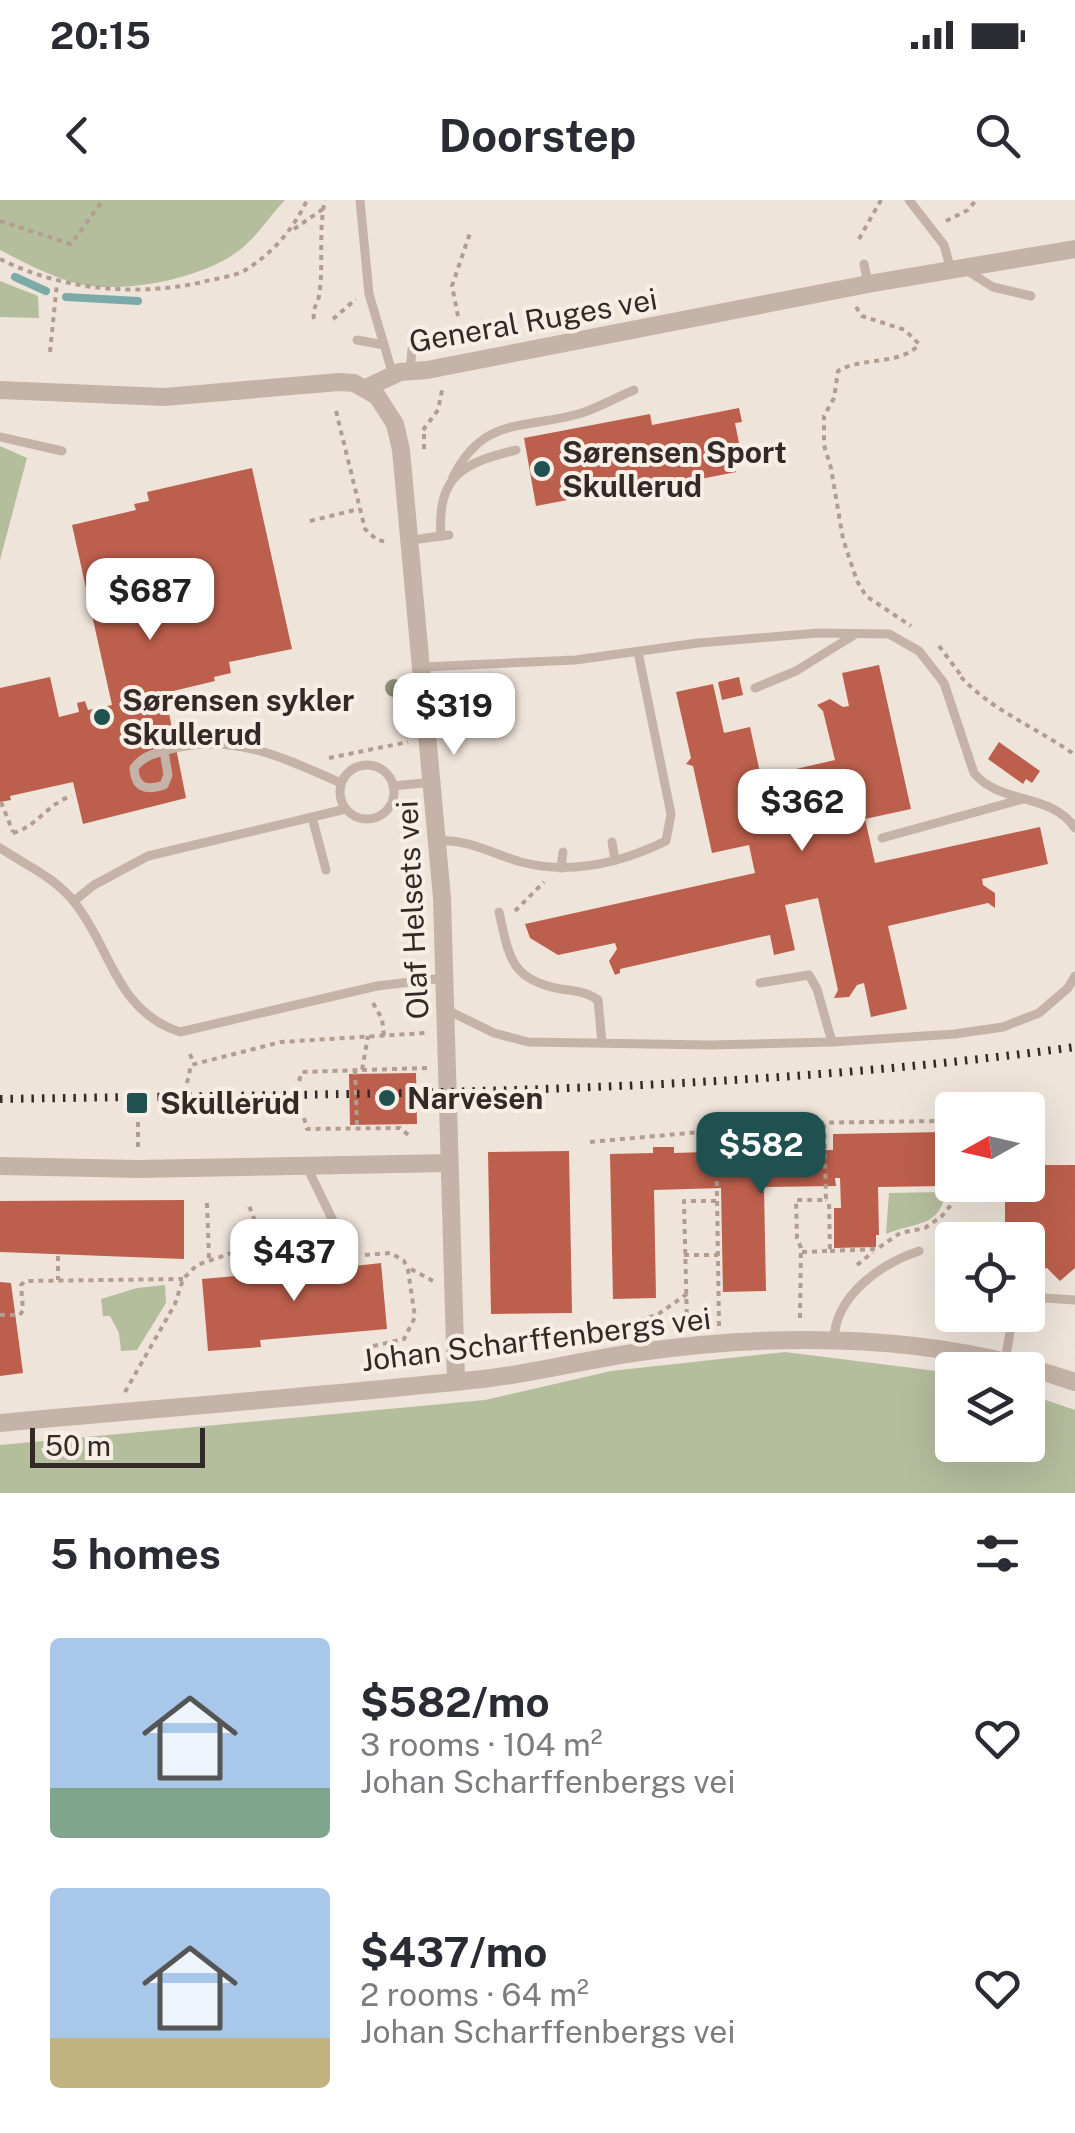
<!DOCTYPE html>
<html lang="en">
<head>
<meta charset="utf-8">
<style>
  body { margin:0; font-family:"Public Sans",sans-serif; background:#f2f2f3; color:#2b2b33; height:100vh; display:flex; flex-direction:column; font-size:38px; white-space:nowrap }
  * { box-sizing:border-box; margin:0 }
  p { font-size:32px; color:#7c7c81 }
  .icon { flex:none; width:55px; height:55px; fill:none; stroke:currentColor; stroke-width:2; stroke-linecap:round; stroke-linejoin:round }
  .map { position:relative; height:1293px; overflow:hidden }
  .drawer { display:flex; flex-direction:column; background:#fff; flex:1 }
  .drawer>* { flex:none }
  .needle { width:65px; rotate:262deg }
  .controls { position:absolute; left:935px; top:892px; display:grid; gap:20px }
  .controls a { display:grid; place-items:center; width:110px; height:110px; border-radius:10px; background:#fff; box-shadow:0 10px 40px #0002; font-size:50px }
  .scale { position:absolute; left:30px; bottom:25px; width:175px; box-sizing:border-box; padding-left:10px; border:5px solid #332a27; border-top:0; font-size:28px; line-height:35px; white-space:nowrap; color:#332a27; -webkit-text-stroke:8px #f7eee6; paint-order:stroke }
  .price { position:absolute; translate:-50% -85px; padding:0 22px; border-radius:20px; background:#fff; color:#222; font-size:32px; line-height:65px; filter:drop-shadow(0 2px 5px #0008) }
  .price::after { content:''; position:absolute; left:50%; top:60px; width:30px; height:22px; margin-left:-15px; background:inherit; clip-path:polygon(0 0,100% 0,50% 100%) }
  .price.selected { background:#205151; color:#fff }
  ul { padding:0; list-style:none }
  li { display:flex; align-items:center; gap:30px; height:250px; padding:0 50px }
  li span { display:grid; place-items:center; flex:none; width:280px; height:200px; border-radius:10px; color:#555 }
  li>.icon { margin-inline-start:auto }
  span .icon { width:120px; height:120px; fill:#fffc; stroke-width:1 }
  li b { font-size:42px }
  h2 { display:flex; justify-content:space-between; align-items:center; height:120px; padding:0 50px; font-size:42px }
  .status { display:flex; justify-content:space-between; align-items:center; height:70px; padding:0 50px; background:#fff; direction:ltr }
  .status svg { height:28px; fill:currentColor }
  header { display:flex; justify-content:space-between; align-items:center; height:130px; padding:0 50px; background:#fff; font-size:45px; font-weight:700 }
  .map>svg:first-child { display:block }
</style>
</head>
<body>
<div class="status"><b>20:15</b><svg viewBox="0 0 49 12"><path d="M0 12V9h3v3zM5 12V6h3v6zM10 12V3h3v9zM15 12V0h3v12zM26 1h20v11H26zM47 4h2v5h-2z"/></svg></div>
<header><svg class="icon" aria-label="back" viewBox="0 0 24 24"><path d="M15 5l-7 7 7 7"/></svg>Doorstep<svg class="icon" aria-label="search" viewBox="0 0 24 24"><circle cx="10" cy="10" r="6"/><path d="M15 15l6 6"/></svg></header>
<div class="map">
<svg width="1075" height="1293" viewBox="0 0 1075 1293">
  <rect width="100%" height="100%" fill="#efe4da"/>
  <g fill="#b4bd9c">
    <path d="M0 0H285C270 16 255 39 237 52 200 79 124 94 79 84 51 77 25 63 0 50Z"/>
    <polygon points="0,81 38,96 39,118 0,117"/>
    <polygon points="0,246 27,258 0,360"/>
    <path d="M945 992C941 1028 913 1022 886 1034L889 993Z"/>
    <polygon points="165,1085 166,1103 137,1150 121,1151 119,1133 110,1116 103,1116 101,1099 137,1088"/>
    <polygon points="785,1152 952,1173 952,1245 1028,1245 1028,1194 1075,1210 1075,1293 0,1293 0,1245 485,1200 611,1171"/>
  </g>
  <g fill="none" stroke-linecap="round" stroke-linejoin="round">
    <g stroke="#7caaa8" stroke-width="8">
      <polyline points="15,77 46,91"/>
      <polyline points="66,97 138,101"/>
    </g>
  </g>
  <g fill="#bc5f4c">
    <polygon points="739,208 742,222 735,223 742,258 734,259 736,272 675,284 675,290 665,291 663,282 536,306 524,238 650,214 652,225"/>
    <polygon points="252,268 292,449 229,462 231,473 214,477 215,481 165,493 186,598 83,624 73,582 10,596 11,600 0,602 0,488 50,477 59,517 79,512 77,503 85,501 88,510 112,505 72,325 136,310 134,304 149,301 147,292"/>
    <polygon points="879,465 911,609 865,619 875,663 1040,627 1048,664 982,679 983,685 995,693 995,708 988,703 888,726 907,809 871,817 864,783 857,785 849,797 834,798 838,790 818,698 785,705 795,750 774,755 770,735 620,769 620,773 615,775 609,761 617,749 615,743 558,755 530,738 525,724 755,673 749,645 712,653 693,566 686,564 691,558 676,492 713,484 724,533 750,527 761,577 835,560 823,511 817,505 830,499 843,507 849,506 842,473"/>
    <polygon points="739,477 743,495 722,500 718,482"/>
    <polygon points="999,542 1040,571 1032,583 1026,579 1023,584 988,559"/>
    <polygon points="416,873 417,924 350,925 349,874"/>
    <polygon points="945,932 945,986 878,987 879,1035 876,1035 876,1047 834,1048 834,1008 841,1008 840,978 835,978 836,986 764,987 766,1091 723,1092 721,988 654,990 656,1098 613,1099 610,954 653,953 653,947 674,947 674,953 706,952 706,948 721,948 721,952 764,951 764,944 783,944 783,951 833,950 833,934"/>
    <polygon points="569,951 572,1113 491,1114 488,952"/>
    <polygon points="1028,965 1075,965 1075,1068 1060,1081 1047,1068 1028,1068 1028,1040 1005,1040 1005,985 1028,985"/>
    <polygon points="184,1000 184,1059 0,1052 0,1001"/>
    <polygon points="355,1059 355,1066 381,1063 387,1129 260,1140 261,1147 208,1151 202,1079 303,1070 302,1064"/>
    <polygon points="0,1082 11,1083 23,1173 0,1176"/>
  </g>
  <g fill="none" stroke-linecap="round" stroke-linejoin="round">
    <g stroke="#b29d92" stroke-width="4" stroke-dasharray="5 5" stroke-linecap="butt">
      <polyline points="0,21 71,44 103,0"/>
      <polyline points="946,21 968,10 976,0"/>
      <polyline points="294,29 323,9"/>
      <polyline points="859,39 881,0"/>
      <path d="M0 59C62 90 135 97 203 82 217 78 235 77 247 69 274 52 294 28 307 0"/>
      <path d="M856 107 862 116 905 130 919 144C904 165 860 157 838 171L834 198 824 216V245L831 268 843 339 857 381 866 396 911 426"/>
      <polyline points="458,116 452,86 470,33"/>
      <path d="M314 119C312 109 317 105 319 96 324 64 318 32 325 0"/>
      <polyline points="333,119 356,99"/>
      <polyline points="50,152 57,83"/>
      <polyline points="336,211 365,329 377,340 389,342"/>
      <polyline points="423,230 438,210 442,190"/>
      <polyline points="424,249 424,229"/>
      <polyline points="310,321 359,309"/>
      <polyline points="939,446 960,474"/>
      <path d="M961 477C992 511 1038 528 1075 555"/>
      <polyline points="329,558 408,542"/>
      <polyline points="1,602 13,632"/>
      <path d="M13 633C37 627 49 602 72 596"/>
      <polyline points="515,711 544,682"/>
      <polyline points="373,803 382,819 384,836"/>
      <polyline points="190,854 194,864"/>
      <polyline points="355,870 357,926"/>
      <polyline points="362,870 427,868"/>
      <polyline points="299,881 302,872 362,870 368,836"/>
      <polyline points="187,883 191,865 281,842 425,833"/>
      <polyline points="304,918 307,929 400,928 412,938"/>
      <polyline points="138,922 138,947"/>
      <polyline points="939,926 946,918 952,917"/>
      <polyline points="716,931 719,1126"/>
      <polyline points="590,942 799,923 941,921"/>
      <polyline points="207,1003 209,1058"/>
      <polyline points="263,1042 316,1024"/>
      <polyline points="830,1051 877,1049 900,1033 925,1028 942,1016 967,985"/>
      <polyline points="802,1052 830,1051 829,1002 826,1000"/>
      <polyline points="365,1055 391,1053 404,1061 408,1070 415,1117 404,1139 369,1147"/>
      <polyline points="684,1055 718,1055"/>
      <polyline points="58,1056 58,1080"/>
      <polyline points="857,1065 873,1052"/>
      <polyline points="411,1069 433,1081"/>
      <polyline points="0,1115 20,1115 23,1110 21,1085 25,1081 183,1079"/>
      <polyline points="800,1118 801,1048 797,1038 796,1000 826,1000 824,923"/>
      <polyline points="687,1124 684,1001 717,1001"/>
      <polyline points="613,1134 628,1124 657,1115 687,1094"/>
      <polyline points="125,1192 175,1104 183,1079 197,1065 263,1042 248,1003"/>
    </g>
    <g stroke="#c6b3a7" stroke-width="9">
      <polyline points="360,0 369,94 393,175"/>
      <polyline points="909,0 944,45 951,70"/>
      <polyline points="864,64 868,84"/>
      <polyline points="966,70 993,87 1031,96"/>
      <polyline points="357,140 384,145"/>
      <polyline points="410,170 412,149"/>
      <polyline points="0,237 62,251"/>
      <path d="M453 277C484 215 524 230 582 213 600 207 617 197 634 190"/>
      <path d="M441 336C437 276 462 263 516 250"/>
      <polyline points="411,340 449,335"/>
      <path d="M422 467 575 460 698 443 818 433 889 434 919 451 944 483 974 573C1000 605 1051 592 1075 628"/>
      <polyline points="755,488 796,471 854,435"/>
      <path d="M164 551 168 575 164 585C146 591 135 588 134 568 143 556 153 554 167 550 232 532 282 557 341 583"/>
      <circle cx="367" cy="592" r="27"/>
      <polyline points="393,586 433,582"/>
      <polyline points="312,617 326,670"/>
      <polyline points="882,638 1023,599"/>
      <path d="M438 641C469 639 493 654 521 662 571 675 621 663 666 641L671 614 638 452"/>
      <polyline points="612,642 615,660"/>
      <path d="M0 648C26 665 56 678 75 703 112 750 116 811 180 832L377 786 444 778"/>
      <polyline points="561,668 563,652"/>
      <polyline points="74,701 94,685 148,656 346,609"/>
      <path d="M499 712C509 756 510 780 561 789 575 791 587 792 598 800L602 843"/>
      <polyline points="760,783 809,775 817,789 832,842"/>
      <polyline points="445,809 494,833 528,842 710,845 832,842 955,834 1003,827 1039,813 1068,788 1075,776"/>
      <polyline points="307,967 350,1056"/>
      <polyline points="1028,1097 1075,1100"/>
      <path d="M834 1140C835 1096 880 1064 919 1051"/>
      <polyline points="1005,1161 1013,1115"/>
    </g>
    <g stroke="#c6b3a7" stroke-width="18">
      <polyline points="366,188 400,172 427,170 868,84 1075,49"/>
      <polyline points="0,190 165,197 339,182 354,183 377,196 395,224 401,250 442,698 456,1181"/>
      <polyline points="0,966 138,969 449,963"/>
      <path d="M0 1223C161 1208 323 1196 483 1179 536 1173 588 1159 640 1152 785 1132 936 1133 1075 1182"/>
    </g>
    <path stroke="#332a27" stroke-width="8" stroke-dasharray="2.5 8" stroke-linecap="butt" d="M0 899C358 893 719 896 1075 847"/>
  </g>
  <circle fill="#92927b" cx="394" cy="488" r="9"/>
  <g fill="#205151" stroke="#f7eee6" stroke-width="4">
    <circle cx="542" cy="269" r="10"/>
    <circle cx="102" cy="517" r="10"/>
    <circle cx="387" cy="898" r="10"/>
    <rect x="125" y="891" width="24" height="24" rx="5"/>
  </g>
  <g text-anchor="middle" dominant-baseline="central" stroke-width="8" stroke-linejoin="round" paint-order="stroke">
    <g font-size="30" fill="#332a27" stroke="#f7eee6">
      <text transform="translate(533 120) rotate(-10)">General Ruges vei</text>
      <text transform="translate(412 710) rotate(-93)">Olaf Helsets vei</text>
      <text transform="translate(536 1139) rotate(-7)">Johan Scharffenbergs vei</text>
    </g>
    <g font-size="30" font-weight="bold" fill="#332a27" stroke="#f7eee6" text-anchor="start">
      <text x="562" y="252">Sørensen Sport<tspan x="562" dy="34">Skullerud</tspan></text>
      <text x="122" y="500">Sørensen sykler<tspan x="122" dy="34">Skullerud</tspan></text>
      <text x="407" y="898">Narvesen</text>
      <text x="160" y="903">Skullerud</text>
    </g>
  </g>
</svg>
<div class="controls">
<a><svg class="needle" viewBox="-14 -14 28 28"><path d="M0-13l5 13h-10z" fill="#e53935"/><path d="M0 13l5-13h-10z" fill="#7c7c81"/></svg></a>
<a><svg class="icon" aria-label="locate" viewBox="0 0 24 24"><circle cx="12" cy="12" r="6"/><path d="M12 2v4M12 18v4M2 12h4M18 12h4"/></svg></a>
<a><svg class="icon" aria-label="layers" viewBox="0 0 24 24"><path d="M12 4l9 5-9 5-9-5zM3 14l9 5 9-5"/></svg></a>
</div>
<div class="scale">50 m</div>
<b class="price" style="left:150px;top:443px">$687</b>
<b class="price" style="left:454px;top:558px">$319</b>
<b class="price" style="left:802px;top:654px">$362</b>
<b class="price selected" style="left:761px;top:997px">$582</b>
<b class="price" style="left:294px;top:1104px">$437</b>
</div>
<section class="drawer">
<h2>5 homes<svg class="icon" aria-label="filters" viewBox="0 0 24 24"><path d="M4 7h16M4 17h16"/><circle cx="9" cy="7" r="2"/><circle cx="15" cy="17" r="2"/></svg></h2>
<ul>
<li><span style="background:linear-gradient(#a9c7e8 75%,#7fa58c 0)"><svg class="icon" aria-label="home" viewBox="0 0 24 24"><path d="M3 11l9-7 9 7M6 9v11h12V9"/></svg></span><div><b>$582/mo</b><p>3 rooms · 104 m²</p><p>Johan Scharffenbergs vei</p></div><svg class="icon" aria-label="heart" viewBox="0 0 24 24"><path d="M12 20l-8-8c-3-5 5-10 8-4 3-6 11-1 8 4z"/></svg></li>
<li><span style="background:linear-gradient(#a9c7e8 75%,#c2b280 0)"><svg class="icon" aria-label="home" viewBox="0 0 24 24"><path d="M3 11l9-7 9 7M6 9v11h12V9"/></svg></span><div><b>$437/mo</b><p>2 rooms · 64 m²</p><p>Johan Scharffenbergs vei</p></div><svg class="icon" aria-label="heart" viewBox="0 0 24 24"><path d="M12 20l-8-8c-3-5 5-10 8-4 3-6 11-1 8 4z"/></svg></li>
</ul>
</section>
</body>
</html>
